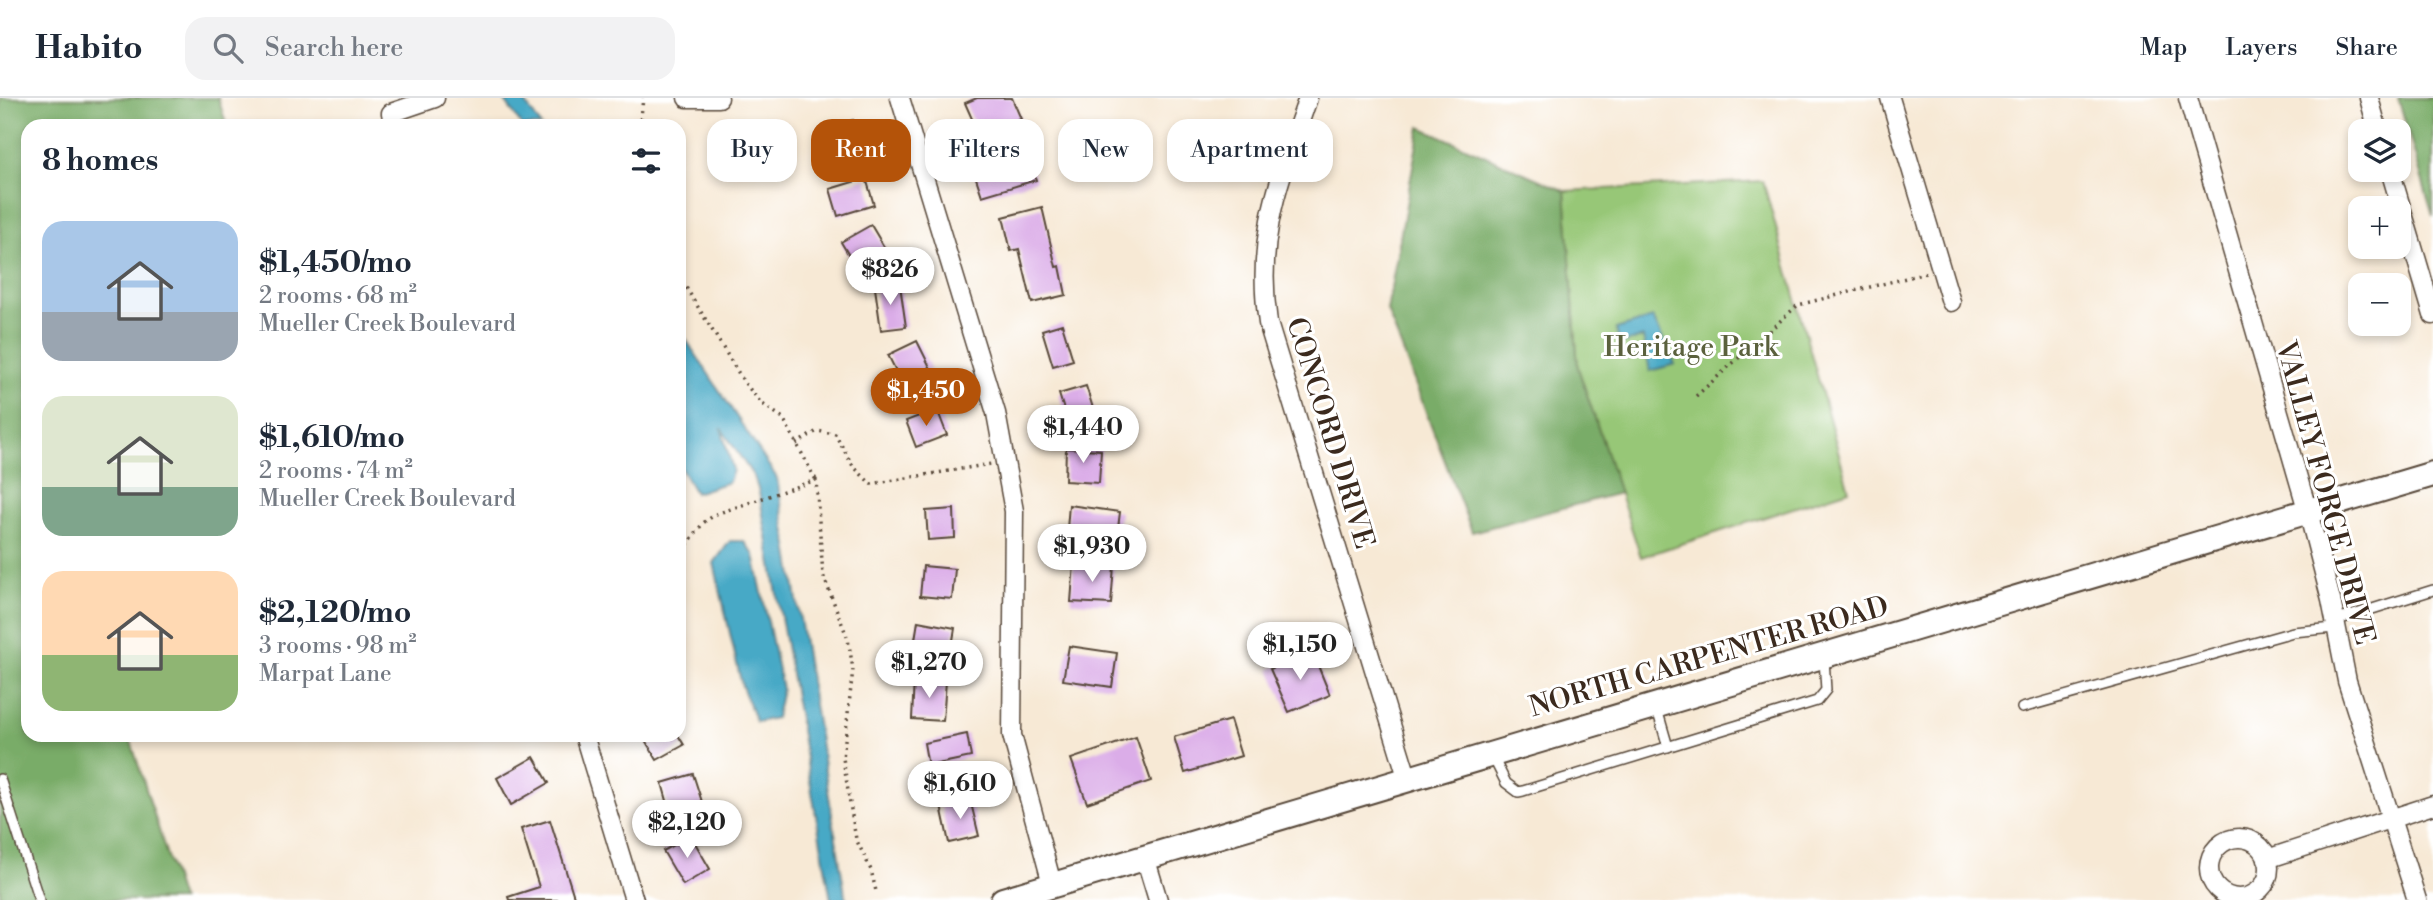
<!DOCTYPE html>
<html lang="en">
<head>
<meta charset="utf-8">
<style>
  body { margin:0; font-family:"Libre Bodoni",serif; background:#f2f2f3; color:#1f2937; height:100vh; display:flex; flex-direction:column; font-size:26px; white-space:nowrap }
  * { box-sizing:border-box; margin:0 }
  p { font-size:23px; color:#747a83 }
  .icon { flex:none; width:38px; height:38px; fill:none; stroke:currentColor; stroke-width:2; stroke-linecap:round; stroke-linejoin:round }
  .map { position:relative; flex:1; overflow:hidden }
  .drawer { position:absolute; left:21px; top:21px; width:665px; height:623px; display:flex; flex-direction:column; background:#fff; border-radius:21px; box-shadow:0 4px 10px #0003 }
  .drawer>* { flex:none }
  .top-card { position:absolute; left:707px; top:21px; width:665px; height:63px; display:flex; gap:14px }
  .controls { position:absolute; left:2348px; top:21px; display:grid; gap:14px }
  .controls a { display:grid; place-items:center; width:63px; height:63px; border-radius:14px; background:#fff; box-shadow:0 4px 10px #0003; font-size:35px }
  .price { position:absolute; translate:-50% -60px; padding:0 16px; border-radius:24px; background:#fff; color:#222; font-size:23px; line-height:46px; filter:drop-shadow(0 2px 4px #0008) }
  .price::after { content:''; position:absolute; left:50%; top:42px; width:21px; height:16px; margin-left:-10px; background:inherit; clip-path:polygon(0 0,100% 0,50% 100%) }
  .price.on { background:#b45309; color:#fff }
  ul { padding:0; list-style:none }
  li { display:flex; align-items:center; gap:21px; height:175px; padding:0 21px }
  li span { display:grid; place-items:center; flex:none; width:196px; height:140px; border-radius:21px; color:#555 }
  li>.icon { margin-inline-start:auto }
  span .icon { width:84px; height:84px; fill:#fffc; stroke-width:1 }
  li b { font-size:30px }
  h2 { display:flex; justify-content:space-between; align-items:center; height:84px; padding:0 21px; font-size:30px }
  .tag { padding:0 24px; border-radius:21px; background:#fff; box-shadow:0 4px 10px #0003; font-size:24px; line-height:63px }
  .tag.on { background:#b45309; color:#fff }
  header { display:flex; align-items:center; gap:42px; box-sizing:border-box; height:98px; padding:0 35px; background:#fff; border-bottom:2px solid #e0e1e3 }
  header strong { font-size:33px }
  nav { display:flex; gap:38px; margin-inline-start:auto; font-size:24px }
  .search { width:490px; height:63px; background:#f2f2f3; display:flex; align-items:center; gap:18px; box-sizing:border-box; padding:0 24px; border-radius:21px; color:#747a83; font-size:26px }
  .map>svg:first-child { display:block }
</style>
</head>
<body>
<header>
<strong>Habito</strong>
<div class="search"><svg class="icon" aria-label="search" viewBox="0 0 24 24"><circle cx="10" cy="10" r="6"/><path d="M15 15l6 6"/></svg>Search here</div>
<nav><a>Map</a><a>Layers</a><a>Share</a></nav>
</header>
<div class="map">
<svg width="2433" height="802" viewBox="0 0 2433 802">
  <rect width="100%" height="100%" fill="#fff"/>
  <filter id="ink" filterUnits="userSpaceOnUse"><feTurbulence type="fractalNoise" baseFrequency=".0143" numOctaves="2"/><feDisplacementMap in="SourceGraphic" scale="14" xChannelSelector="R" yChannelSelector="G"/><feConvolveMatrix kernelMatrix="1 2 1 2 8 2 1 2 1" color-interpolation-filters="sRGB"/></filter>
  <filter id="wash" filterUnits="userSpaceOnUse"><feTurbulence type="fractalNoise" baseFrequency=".00686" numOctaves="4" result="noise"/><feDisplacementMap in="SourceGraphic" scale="28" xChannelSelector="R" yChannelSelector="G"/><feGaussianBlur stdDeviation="1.57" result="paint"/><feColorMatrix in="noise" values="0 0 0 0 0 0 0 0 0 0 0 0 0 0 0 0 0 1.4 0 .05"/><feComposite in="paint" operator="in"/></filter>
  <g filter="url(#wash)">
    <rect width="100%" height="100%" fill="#f7e9d5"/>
    <polygon fill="#97c777" stroke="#69784a" stroke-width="2" points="1763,83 1849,392 1641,459 1578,270 1565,93"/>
    <g fill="#79ac68" stroke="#5a6b43" stroke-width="2">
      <polygon points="0,0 218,0 227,28 28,28 28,637 129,637 181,802 0,802"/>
      <polygon points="2398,0 2433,0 2433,118"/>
      <polygon points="1420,29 1565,93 1578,270 1620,395 1472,434 1387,212"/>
    </g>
    <g fill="#47a9c6" stroke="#416a72" stroke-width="2">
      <polygon points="503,0 522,0 541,28 522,28"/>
      <polygon points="1653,220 1675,266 1650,273 1643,239 1620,246 1616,231"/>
      <polygon points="679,231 777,380 846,802 831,802 759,394 754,379 721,330 733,372 729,384 695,395 679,367 679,271 688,280 679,266"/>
      <polygon points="730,443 744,443 754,457 782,591 776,620 756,624 742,588 714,465"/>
    </g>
    <g id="blocks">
      <g fill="#dbade8">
        <polygon points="977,0 1012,0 1021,21 980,39 965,5"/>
        <polygon points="853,22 860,45 826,55 820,32"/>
        <polygon points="1025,48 1036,82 982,98 971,65"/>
        <polygon points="866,80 874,107 838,118 830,91"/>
        <polygon points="1042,109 1056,169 1060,168 1066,197 1032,205 1019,151 1011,153 1003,119"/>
        <polygon points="871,127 887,154 857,171 841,144"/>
        <polygon points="900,187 906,229 881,232 875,190"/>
        <polygon points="1062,226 1073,262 1053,268 1042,232"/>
        <polygon points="917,243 931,271 902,285 888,257"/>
        <polygon points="1086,288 1098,326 1071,334 1059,296"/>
        <polygon points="937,311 947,337 916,349 906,323"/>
        <polygon points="1066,350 1101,352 1099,385 1065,383"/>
        <polygon points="1069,407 1120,414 1117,438 1067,431"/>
        <polygon points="954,411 955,440 928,442 926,413"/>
        <polygon points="1074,465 1114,468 1111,506 1071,504"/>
        <polygon points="923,468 955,471 952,501 920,498"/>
        <polygon points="918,523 955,530 950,561 913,554"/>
        <polygon points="1069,548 1117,555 1112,589 1063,582"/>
        <polygon points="1312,553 1330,597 1289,614 1270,571"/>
        <polygon points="914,581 946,583 943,623 912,621"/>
        <polygon points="1230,622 1241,658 1185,675 1174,639"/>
        <polygon points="967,636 971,659 928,668 924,645"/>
        <polygon points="642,637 678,637 684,647 657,662"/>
        <polygon points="1136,639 1151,683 1087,705 1071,661"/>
        <polygon points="534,659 549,685 511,707 497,680"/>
        <polygon points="693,676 703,707 671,717 662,685"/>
        <polygon points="970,701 979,738 949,745 941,708"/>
        <polygon points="550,722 575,802 509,802 508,799 539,789 521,731"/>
        <polygon points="691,738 710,771 683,787 663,753"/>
      </g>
    </g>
  </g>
  <g filter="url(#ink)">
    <use href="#blocks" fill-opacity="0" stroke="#574739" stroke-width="2"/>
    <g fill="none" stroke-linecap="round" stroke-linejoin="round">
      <defs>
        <g id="lane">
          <polyline points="2334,523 2433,492"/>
          <polyline points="2022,610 2293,534 2334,530"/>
          <polyline points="1657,611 1668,649"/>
          <polyline points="1493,659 1506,685 1518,694 1523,693 1817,603 1826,592 1824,561"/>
          <polyline points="0,681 39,802"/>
        </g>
        <g id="street">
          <polyline points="687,0 719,0"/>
          <polyline points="900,0 996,315 1014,413 1012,637 1052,786"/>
          <path d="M1308 0C1280 82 1255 136 1268 225L1408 682"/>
          <polyline points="1890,0 1951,204"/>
          <polyline points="2188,0 2311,425 2331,502 2347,583 2417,802"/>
          <polyline points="2369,0 2378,33"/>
          <polyline points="395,28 391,15 435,0"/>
          <polyline points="2390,72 2433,217"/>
          <polyline points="584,637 634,802"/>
          <circle cx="2239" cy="770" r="30"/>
          <polyline points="1145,759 1158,802"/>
          <polyline points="2267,761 2433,707"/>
        </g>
        <polyline id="secondary" points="1003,802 2433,376"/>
      </defs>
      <use href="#lane" stroke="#574739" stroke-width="12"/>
      <use href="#street" stroke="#574739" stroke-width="21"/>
      <use href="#secondary" stroke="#574739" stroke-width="28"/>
      <g stroke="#574739" stroke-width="3.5" stroke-dasharray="2 5" stroke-linecap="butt">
        <polyline points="640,28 643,0"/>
        <polyline points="679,178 744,284 761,305 783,320 816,382"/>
        <polyline points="1696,298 1798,207 1926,175"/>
        <polyline points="796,346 817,333 835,336 853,368 871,386 991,366"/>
        <polyline points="679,458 703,425 716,416 816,382 823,477 848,541 853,571 843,660 850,706 856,741 871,772 876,793"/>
      </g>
      <use href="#lane" stroke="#fff" stroke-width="9"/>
      <use href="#street" stroke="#fff" stroke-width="18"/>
      <use href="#secondary" stroke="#fff" stroke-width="24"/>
    </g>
  </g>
  <g text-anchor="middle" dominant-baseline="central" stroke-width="6" stroke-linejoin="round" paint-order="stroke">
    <g font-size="28" fill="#5b613d" stroke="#fff">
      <text x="1691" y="249">Heritage Park</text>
    </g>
    <g font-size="28" fill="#3b2a1e" stroke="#fff">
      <text transform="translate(1330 335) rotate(73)">CONCORD DRIVE</text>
      <text transform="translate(2325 395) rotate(75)">VALLEY FORGE DRIVE</text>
      <text transform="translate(1709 559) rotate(-16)">NORTH CARPENTER ROAD</text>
    </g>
  </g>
</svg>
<div class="controls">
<a><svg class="icon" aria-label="layers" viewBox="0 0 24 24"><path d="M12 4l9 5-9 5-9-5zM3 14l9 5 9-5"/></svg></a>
<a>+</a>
<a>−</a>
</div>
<b class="price" style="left:890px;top:209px">$826</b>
<b class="price on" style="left:926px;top:330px">$1,450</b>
<b class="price" style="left:1083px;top:367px">$1,440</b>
<b class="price" style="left:1092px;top:486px">$1,930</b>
<b class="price" style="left:1300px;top:584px">$1,150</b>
<b class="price" style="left:929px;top:602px">$1,270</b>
<b class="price" style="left:960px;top:723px">$1,610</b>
<b class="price" style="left:687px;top:762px">$2,120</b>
<div class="top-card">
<a class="tag">Buy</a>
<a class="tag on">Rent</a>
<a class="tag">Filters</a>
<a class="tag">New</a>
<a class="tag">Apartment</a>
</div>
<section class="drawer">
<h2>8 homes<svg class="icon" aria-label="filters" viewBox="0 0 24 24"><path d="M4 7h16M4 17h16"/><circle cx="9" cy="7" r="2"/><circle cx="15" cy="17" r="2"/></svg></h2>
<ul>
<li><span style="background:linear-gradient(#a9c7e8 65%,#9aa5b1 0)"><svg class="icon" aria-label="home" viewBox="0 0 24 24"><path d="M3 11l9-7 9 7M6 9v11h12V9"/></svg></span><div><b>$1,450/mo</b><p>2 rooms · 68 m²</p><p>Mueller Creek Boulevard</p></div></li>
<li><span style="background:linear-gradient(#dfe7d0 65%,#7fa58c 0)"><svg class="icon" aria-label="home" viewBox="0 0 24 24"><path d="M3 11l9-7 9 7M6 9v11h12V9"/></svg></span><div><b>$1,610/mo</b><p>2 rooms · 74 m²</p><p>Mueller Creek Boulevard</p></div></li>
<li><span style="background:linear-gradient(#ffd9b3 60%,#8fb573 0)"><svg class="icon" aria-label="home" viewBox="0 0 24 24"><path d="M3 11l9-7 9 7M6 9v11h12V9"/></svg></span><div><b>$2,120/mo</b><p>3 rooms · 98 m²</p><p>Marpat Lane</p></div></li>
</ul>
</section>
</div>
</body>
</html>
